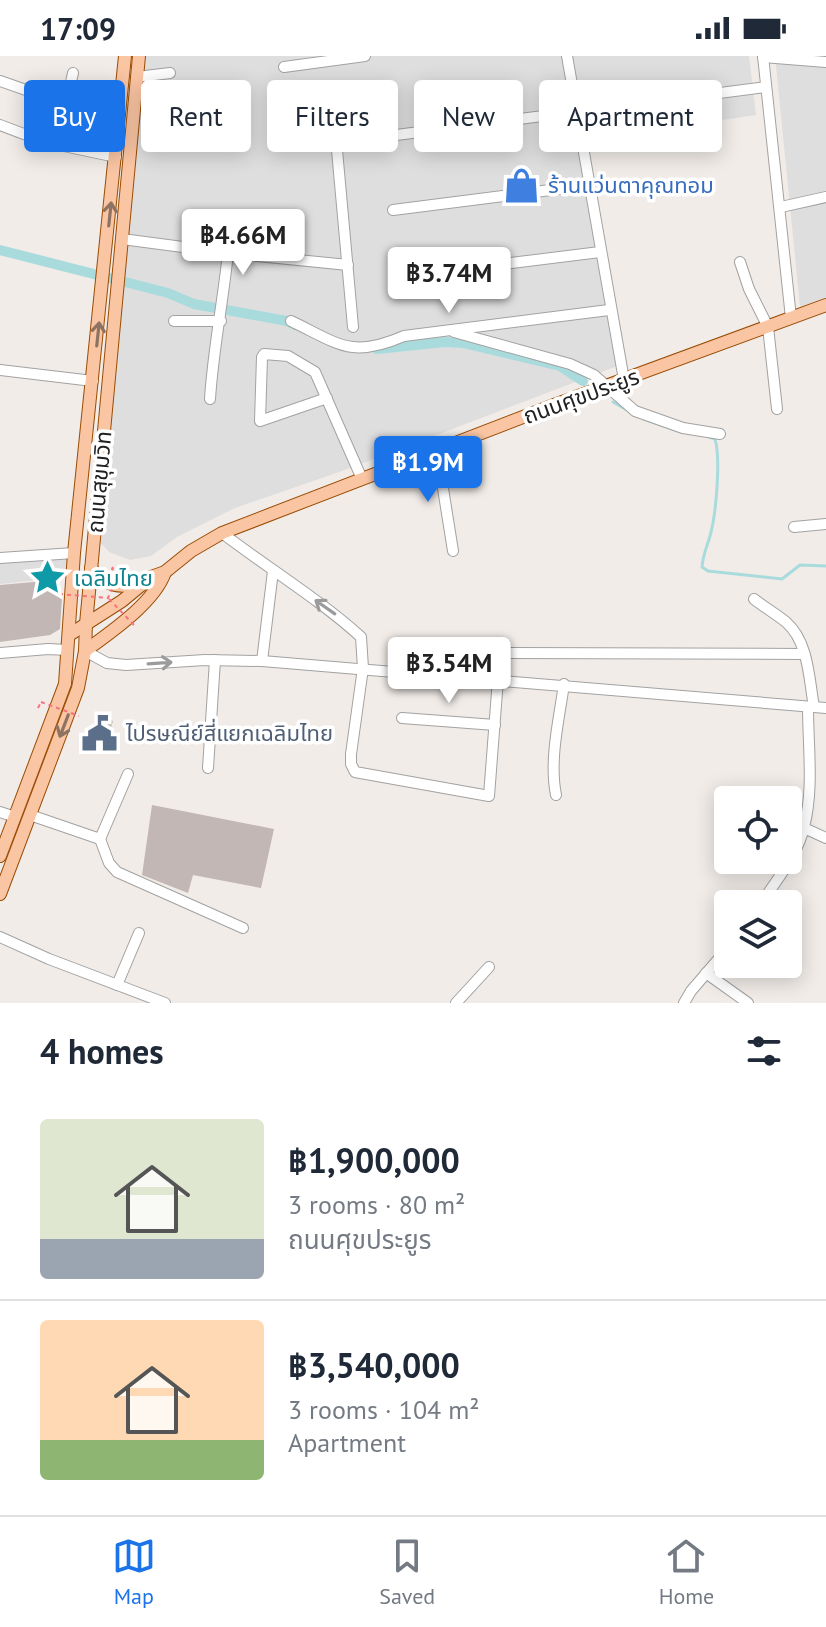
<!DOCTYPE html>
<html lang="en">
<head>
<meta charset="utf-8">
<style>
  body { margin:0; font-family:"PT Sans","Noto Sans Thai",sans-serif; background:#f2f2f3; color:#1f2937; height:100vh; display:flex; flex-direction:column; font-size:30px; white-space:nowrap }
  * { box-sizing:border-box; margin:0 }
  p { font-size:26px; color:#747a83 }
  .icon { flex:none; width:44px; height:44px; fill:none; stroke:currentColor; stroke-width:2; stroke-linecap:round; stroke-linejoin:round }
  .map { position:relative; height:947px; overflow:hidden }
  .drawer { display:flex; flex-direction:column; background:#fff; flex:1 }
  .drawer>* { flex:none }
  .banner { position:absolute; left:24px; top:24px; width:778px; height:72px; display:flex; gap:16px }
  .tools { position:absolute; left:714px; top:730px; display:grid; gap:16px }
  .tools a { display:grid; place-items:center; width:88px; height:88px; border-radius:8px; background:#fff; box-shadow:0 4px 20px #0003; font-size:40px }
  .price { position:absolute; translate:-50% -68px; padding:0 18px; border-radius:8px; background:#fff; color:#222; font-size:26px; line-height:52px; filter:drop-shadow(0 2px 4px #0008) }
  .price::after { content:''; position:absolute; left:50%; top:48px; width:24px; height:18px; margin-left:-12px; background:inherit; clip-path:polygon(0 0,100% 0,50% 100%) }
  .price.selected { background:#1a73e8; color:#fff }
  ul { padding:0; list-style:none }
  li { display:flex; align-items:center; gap:24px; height:200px; padding:0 40px }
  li+li { border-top:2px solid #e0e1e3 }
  li span { display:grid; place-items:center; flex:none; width:224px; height:160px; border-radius:8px; color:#555 }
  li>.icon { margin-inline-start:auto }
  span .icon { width:96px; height:96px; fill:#fffc; stroke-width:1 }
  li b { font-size:34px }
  h2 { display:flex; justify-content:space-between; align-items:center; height:96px; padding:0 40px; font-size:34px }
  .chip { padding:0 28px; border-radius:8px; background:#fff; box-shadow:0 4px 20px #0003; font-size:28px; line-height:72px }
  .chip.selected { background:#1a73e8; color:#fff }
  .status { display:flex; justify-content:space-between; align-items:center; height:56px; padding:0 40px; background:#fff; direction:ltr }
  .status svg { height:22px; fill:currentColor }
  .tabs { display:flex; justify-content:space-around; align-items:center; height:112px; border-top:2px solid #e0e1e3; background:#fff; font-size:22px; color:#747a83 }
  .tabs a { display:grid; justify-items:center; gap:4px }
  .tabs .selected { color:#1a73e8 }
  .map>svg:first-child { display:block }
</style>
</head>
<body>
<div class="status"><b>17:09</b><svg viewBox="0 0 49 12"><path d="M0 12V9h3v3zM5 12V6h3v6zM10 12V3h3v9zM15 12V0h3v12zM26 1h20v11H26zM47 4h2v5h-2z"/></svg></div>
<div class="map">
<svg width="826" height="947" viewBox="0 0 826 947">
  <rect width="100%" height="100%" fill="#f1ece8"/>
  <g fill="#dfdede">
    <polygon points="146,0 749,0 756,59 583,85 620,309 345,414 235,452 177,481 151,500 130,504 109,496 100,486"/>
    <polygon points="775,0 826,0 826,242 800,251"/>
    <polygon points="71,495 67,521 0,528 0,499"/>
  </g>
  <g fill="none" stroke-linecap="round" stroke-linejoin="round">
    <g stroke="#a9dbdd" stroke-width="3">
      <polyline points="613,346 627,354"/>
      <polyline points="644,363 678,375"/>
      <path d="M709 381 715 383C721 403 716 459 710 480 707 491 703 498 702 511L708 515 782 523 800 509 826 510"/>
    </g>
    <g stroke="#a9dbdd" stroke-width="10">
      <polyline points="0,194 168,237 194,248 287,265 295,269"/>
      <polyline points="377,293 445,286 463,287 560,310 583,325"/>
    </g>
  </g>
  <g fill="#c2b7b4">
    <polygon points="56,524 62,541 60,573 50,579 0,586 0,529"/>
    <polygon points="97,660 113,665 104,694 87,688"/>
    <polygon points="152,749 274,773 261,832 193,819 188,837 142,819"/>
  </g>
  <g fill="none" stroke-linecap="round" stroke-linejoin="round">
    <defs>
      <g id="minor">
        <polyline points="567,0 624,324"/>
        <polyline points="763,0 791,262"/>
        <polyline points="763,1 826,6"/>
        <polyline points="284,11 365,0"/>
        <polyline points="137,21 170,17"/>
        <polyline points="0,25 66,48 73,17"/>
        <polyline points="332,39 353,271"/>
        <polyline points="0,69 45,86 116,101"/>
        <polyline points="381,81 766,31"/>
        <polyline points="781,151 826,141"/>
        <polyline points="393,154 590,129"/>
        <polyline points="122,183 228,197 348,209"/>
        <polyline points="740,206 749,233 768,271 777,353"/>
        <polyline points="398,221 600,196"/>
        <polyline points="174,265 221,265"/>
        <path d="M291 265C339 288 351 303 404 280L609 254"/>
        <polyline points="454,276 570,308 594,319 635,355 683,372 720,378"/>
        <polyline points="0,314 93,325"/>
        <polyline points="327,342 260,365 262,301 264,298 288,300 315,316 362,423"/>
        <path d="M210 343C213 294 223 246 228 197"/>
        <polyline points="437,395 453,495"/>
        <polyline points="794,471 826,468"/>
        <path d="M222 477C268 512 319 543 361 581L363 612 351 698V708L355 716 489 740 498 623"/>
        <polyline points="0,502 74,497"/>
        <path d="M754 543C764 551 776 558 786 566 809 586 809 624 814 651"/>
        <polyline points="85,595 107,607 126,609 205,604 262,605 826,652"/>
        <polyline points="0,597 48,593 68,594"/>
        <polyline points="507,597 804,598"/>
        <polyline points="262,605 273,515"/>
        <polyline points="402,662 495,669"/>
        <polyline points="208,712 215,604"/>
        <path d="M556 739C549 704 559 664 564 628"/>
        <polyline points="0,756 15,761"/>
        <polyline points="30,759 100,783 109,807 117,816 243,872"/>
        <polyline points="804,772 826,782"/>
        <polyline points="100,783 128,718"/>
        <path d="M761 848C776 824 798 799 804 771 814 733 808 690 808 651"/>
        <polyline points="0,881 49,903 165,947"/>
        <polyline points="706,917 748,947"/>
        <polyline points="117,929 139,877"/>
        <polyline points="456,947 489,911"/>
        <polyline points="684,947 691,935 728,892"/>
      </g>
      <g id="major">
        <path d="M91 512C104 530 120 533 141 527"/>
        <polyline points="69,579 122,545 151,521 165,516 191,495 222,477 554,349 826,249"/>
        <path d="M85 595C111 576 155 546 165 516"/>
        <polyline points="0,800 65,628 74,497 125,0"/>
        <polyline points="0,838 78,632 85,595 86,568 139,0"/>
      </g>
    </defs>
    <use href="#minor" stroke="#a2a2a2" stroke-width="12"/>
    <use href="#major" stroke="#9a4c03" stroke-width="14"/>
    <g stroke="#f7727d" stroke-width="2" stroke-dasharray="4 4" stroke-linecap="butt">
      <polyline points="113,511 112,513 121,517"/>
      <polyline points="38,652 41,646"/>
    </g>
    <use href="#minor" stroke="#fff" stroke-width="10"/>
    <use href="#major" stroke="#fac5a3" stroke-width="12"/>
    <g stroke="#f7727d" stroke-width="2" stroke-dasharray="4 4" stroke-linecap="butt">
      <polyline points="59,538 108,542 120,514"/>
      <polyline points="109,543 134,569"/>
      <polyline points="41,646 79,660"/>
    </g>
  </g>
  <defs><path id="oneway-shaft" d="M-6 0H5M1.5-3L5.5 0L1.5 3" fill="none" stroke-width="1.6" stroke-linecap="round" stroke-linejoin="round" transform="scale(2)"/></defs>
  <g stroke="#8e7362">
    <use href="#oneway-shaft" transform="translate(110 158) rotate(-84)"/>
    <use href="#oneway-shaft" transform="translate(98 278) rotate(-84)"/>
    <use href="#oneway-shaft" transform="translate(64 670) rotate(111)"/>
  </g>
  <g stroke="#9b9b9b">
    <use href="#oneway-shaft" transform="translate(325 551) rotate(-145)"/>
    <use href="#oneway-shaft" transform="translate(160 607) rotate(-4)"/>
  </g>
  <defs>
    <symbol id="shop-bare" viewBox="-9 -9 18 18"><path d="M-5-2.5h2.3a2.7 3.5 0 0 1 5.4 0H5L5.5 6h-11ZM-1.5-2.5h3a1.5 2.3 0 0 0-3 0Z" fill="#3f7fe0" stroke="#fff" stroke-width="2.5" paint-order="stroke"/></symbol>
    <symbol id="sight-bare" viewBox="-9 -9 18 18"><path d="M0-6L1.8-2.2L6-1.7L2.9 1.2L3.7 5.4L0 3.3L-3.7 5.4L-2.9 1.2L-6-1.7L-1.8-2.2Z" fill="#0f9aa8" stroke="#fff" stroke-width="2.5" paint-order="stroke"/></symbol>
    <symbol id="civic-bare" viewBox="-9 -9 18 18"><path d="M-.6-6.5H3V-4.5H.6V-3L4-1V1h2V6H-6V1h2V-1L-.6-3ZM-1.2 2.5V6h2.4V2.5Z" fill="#5c6f8a" stroke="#fff" stroke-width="2.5" paint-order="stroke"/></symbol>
  </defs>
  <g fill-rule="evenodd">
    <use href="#shop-bare" x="496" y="104" width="51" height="51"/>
    <use href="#sight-bare" x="22" y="496" width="51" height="51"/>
    <use href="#civic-bare" x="74" y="652" width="51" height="51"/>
  </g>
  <g text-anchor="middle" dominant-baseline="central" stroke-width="7" stroke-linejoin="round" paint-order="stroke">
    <g font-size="22" fill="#366cbe" stroke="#fff" text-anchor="start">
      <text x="548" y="129">ร้านแว่นตาคุณทอม</text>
    </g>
    <g font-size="22" fill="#212121" stroke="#fff">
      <text transform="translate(581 340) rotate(-20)">ถนนศุขประยูร</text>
      <text transform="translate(99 426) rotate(-85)">ถนนสุขุมวิท</text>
    </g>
    <g font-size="22" fill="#0d838f" stroke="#fff" text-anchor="start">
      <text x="74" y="522">เฉลิมไทย</text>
    </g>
    <g font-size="22" fill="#4e5e75" stroke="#fff" text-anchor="start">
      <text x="126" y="677">ไปรษณีย์สี่แยกเฉลิมไทย</text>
    </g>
  </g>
</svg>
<div class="tools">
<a><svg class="icon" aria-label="locate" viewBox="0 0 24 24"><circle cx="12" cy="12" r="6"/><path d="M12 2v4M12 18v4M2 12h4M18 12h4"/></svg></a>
<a><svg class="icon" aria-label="layers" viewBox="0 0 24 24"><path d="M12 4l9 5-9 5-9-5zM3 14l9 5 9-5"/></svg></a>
</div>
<b class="price" style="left:243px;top:221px">฿4.66M</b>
<b class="price" style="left:449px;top:259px">฿3.74M</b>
<b class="price selected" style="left:428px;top:448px">฿1.9M</b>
<b class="price" style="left:449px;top:649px">฿3.54M</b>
<div class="banner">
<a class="chip selected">Buy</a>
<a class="chip">Rent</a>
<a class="chip">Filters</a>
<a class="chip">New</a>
<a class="chip">Apartment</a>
</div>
</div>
<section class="drawer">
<h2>4 homes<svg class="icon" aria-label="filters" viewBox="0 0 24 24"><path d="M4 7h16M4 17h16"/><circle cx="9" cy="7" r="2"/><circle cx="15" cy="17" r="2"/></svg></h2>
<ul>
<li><span style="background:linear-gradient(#dfe7d0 75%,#9aa5b1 0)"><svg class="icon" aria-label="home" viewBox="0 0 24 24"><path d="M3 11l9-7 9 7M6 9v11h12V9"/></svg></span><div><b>฿1,900,000</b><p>3 rooms · 80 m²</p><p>ถนนศุขประยูร</p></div></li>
<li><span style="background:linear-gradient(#ffd9b3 75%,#8fb573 0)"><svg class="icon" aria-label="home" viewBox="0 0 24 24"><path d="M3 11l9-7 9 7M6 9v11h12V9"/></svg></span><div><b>฿3,540,000</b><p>3 rooms · 104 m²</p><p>Apartment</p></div></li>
</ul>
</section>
<nav class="tabs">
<a class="selected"><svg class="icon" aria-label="map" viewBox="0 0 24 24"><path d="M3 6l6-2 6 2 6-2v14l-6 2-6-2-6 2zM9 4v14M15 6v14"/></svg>Map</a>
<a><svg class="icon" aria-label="saved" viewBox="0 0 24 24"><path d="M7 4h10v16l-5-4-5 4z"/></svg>Saved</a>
<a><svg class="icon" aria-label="home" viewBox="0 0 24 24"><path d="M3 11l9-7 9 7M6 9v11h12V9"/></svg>Home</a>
</nav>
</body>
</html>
